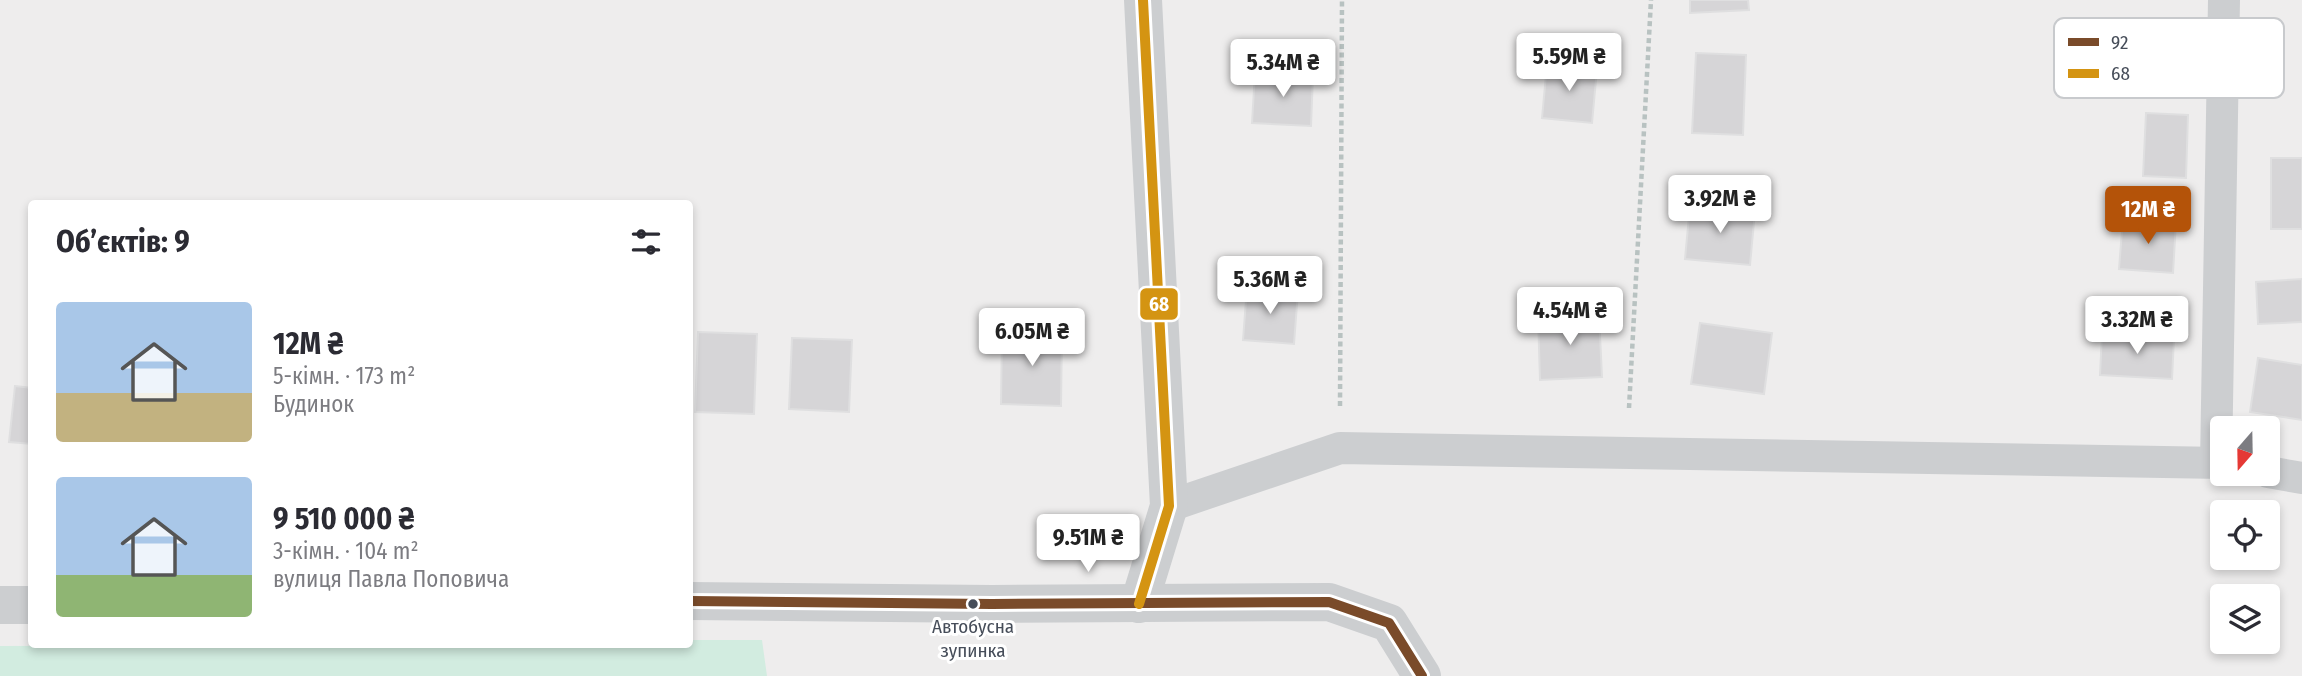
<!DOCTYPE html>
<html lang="uk">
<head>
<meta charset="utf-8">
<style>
  body { margin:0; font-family:"Fira Sans Condensed",sans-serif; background:#f7f7f7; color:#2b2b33; height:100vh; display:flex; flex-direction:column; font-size:26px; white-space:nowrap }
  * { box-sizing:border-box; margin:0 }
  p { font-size:23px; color:#7c7c81 }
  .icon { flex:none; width:38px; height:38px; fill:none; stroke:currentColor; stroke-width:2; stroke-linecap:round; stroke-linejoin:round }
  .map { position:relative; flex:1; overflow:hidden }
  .drawer { position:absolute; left:28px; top:200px; width:665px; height:448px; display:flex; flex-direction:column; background:#fff; border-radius:7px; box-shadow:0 4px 10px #0003 }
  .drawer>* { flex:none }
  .needle { width:46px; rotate:200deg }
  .fabs { position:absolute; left:2210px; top:416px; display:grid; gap:14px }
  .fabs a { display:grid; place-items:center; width:70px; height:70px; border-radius:7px; background:#fff; box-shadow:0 4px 10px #0003; font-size:35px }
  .price { position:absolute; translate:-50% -60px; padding:0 16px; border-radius:7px; background:#fff; color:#222; font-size:23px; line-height:46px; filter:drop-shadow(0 2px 4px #0008) }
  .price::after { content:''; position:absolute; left:50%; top:42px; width:21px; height:16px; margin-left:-10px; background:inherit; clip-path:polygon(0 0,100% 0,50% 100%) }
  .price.active { background:#b45309; color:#fff }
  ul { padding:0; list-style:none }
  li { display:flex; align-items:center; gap:21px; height:175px; padding:0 28px }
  li span { display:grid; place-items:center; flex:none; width:196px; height:140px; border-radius:7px; color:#555 }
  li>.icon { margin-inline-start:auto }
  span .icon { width:84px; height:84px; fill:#fffc; stroke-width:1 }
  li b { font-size:30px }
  h2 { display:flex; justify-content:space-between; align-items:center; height:84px; padding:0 28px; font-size:30px }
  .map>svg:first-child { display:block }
</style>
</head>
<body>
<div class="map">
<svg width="2302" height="676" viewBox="0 0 2302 676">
  <rect width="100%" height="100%" fill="#eeeded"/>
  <polygon fill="#d2ece0" points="690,640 762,640 767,676 0,676 0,646 690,644"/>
  <g fill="#d6d5d7" stroke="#dfdfe0" stroke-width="2">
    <polygon points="1690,0 1748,0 1749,10 1690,13"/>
    <polygon points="1696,53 1746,55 1743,135 1692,133"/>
    <polygon points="1547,64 1597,69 1592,123 1542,118"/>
    <polygon points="1255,72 1313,75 1311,126 1252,123"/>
    <polygon points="2146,113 2188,115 2186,178 2143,176"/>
    <rect x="2271" y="158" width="31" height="71"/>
    <polygon points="1690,205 1755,211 1750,265 1685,259"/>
    <polygon points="2123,218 2176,222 2173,273 2119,269"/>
    <polygon points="2302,279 2302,322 2258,324 2256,282"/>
    <polygon points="1247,287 1298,291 1294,344 1243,340"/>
    <polygon points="1599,314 1602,377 1540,380 1538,316"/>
    <polygon points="1700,323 1772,333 1764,394 1691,384"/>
    <polygon points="1002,330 1062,332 1061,406 1001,404"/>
    <polygon points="698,332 757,334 754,414 695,412"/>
    <polygon points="2102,333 2174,338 2172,379 2100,375"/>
    <polygon points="792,338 852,340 849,412 789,409"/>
    <polygon points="2258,358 2302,365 2302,420 2250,412"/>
    <polygon points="15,386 32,388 32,444 9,442"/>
  </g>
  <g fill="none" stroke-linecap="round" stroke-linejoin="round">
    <g stroke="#b8c2c1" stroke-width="4.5" stroke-dasharray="5 3.5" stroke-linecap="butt">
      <polyline points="1340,406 1342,0"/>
      <polyline points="1629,408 1651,0"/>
    </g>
    <g stroke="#ccced0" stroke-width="32">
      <polyline points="2216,462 2224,0"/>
      <polyline points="2268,472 2302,478"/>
      <polyline points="1169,506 1340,448 2222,463"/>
    </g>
    <polyline stroke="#ccced0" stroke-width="38" points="1139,604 1169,506 1143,0"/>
    <g stroke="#ccced0" stroke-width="38">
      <polyline points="690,601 992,604 1329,602 1389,623 1422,676"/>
      <polyline points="0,605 32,605"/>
    </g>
    <defs>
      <polyline id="bus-1" points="690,601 992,604 1329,602 1389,623 1422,676"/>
      <polyline id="bus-2" points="1139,604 1169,506 1143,0"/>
    </defs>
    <use href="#bus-1" stroke="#fff" stroke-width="16"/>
    <use href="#bus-2" stroke="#fff" stroke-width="16"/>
    <use href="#bus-1" stroke="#7a4b2a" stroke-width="10"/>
    <use href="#bus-2" stroke="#d49412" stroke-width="10"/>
  </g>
  <circle fill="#464d59" stroke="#fff" stroke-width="2.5" cx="973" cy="604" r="6"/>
  <g text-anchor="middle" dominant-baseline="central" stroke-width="6" stroke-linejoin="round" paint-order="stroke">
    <g font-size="19" fill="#464d59" stroke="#fff">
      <text x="973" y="626">Автобусна<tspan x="973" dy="24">зупинка</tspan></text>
    </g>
  </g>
  <rect x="2054" y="18" width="230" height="80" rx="10" fill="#fff" stroke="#c8cacd" stroke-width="2"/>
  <rect x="2068" y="38" width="31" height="8" fill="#7a4b2a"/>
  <rect x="2068" y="69" width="31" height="9" fill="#d49412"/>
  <g font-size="19" fill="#464d59">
    <text x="2111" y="49">92</text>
    <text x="2111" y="80">68</text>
  </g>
  <rect stroke="#fff" stroke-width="2.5" x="1139" y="287" width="40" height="34" rx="7" fill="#d49412"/>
  <g font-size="19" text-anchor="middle" font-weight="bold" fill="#fff">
    <text x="1159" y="311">68</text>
  </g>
</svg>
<div class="fabs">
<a><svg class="needle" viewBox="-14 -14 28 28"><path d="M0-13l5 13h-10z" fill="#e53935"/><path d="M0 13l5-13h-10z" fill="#7c7c81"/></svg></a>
<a><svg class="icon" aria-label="locate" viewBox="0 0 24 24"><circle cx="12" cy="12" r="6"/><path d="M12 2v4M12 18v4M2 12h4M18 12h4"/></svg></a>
<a><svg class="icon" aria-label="layers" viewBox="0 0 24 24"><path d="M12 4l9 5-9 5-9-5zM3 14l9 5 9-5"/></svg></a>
</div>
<b class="price" style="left:1569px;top:93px">5.59M ₴</b>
<b class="price" style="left:1283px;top:99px">5.34M ₴</b>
<b class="price" style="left:1720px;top:235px">3.92M ₴</b>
<b class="price active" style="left:2148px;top:246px">12M ₴</b>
<b class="price" style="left:1270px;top:316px">5.36M ₴</b>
<b class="price" style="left:1570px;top:347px">4.54M ₴</b>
<b class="price" style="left:2137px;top:356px">3.32M ₴</b>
<b class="price" style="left:1032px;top:368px">6.05M ₴</b>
<b class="price" style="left:1088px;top:574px">9.51M ₴</b>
<section class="drawer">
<h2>Об’єктів: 9<svg class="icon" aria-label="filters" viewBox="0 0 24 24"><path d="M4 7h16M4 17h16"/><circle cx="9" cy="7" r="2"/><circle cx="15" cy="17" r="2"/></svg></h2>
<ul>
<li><span style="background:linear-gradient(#a9c7e8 65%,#c2b280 0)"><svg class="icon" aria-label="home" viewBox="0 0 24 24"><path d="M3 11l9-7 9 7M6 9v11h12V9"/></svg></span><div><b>12M ₴</b><p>5-кімн. · 173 m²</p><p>Будинок</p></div></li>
<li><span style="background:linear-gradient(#a9c7e8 70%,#8fb573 0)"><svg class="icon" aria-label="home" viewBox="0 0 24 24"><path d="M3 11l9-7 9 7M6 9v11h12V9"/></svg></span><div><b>9 510 000 ₴</b><p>3-кімн. · 104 m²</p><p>вулиця Павла Поповича</p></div></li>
</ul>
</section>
</div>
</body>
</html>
